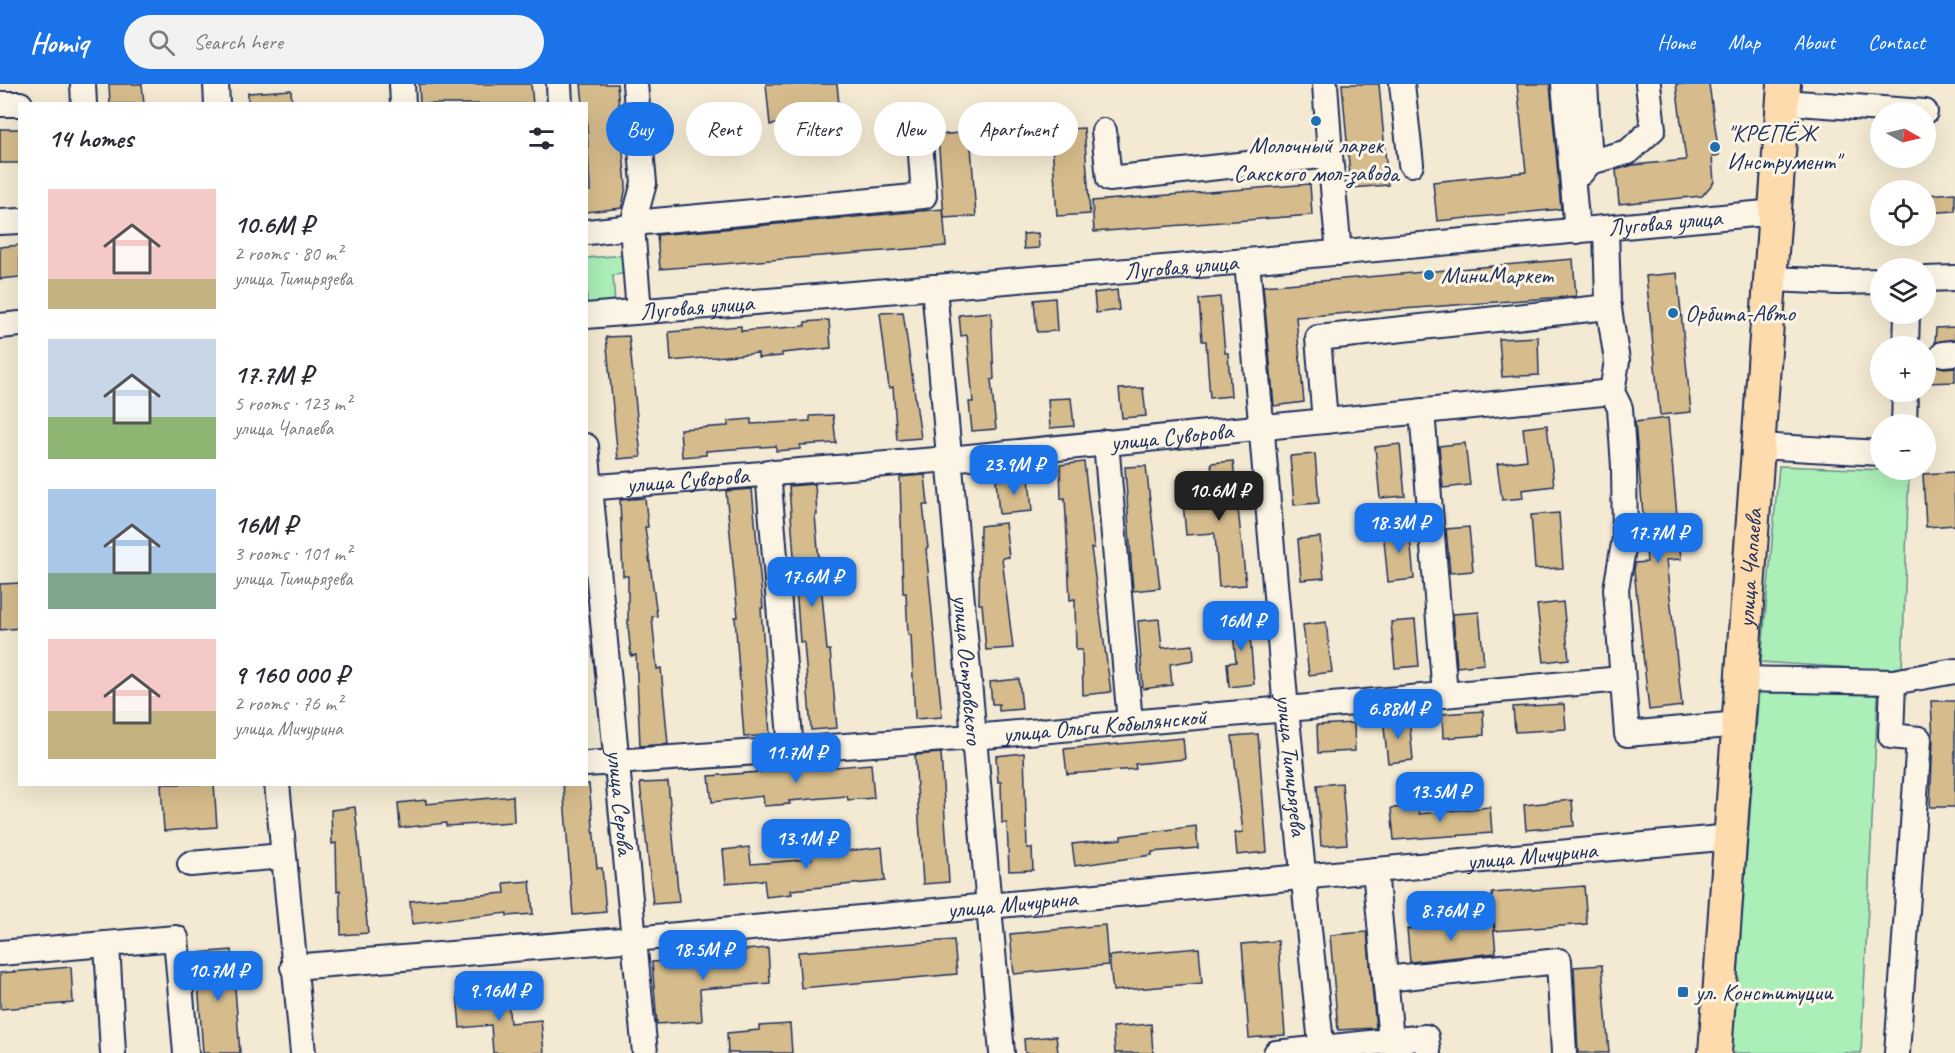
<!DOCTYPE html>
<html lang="en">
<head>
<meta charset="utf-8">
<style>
  body { margin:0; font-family:Caveat,sans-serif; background:#f2f2f3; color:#2b2b33; height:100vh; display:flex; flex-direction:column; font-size:22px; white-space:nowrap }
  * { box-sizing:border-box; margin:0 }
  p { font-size:20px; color:#7c7c81 }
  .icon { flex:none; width:33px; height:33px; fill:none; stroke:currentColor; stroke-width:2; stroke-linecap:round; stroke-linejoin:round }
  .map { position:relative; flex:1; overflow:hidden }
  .sheet { position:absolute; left:18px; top:18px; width:570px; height:684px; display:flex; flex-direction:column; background:#fff; border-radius:0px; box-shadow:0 6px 24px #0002 }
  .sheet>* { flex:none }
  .banner { position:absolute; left:606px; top:18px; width:570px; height:54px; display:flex; gap:12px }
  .needle { width:39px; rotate:98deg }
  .buttons { position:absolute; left:1870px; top:18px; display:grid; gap:12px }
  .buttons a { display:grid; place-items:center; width:66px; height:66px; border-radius:50%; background:#fff; box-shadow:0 6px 24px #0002; font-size:30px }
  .price { position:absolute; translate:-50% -51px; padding:0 14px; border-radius:12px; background:#1a73e8; color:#fff; font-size:20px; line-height:39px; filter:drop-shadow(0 2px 3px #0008) }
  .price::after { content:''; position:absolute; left:50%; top:36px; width:18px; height:14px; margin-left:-9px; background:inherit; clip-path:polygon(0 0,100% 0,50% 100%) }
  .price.selected { background:#222; color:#fff }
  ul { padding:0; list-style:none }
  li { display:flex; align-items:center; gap:18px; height:150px; padding:0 30px }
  li span { display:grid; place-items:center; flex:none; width:168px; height:120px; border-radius:0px; color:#555 }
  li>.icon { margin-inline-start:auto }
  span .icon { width:72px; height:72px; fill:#fffc; stroke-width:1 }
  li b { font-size:26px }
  h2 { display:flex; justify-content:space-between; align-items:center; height:72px; padding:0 30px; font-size:26px }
  .chip { padding:0 21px; border-radius:27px; background:#fff; box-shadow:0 6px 24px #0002; font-size:21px; line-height:54px }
  .chip.selected { background:#1a73e8; color:#fff }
  header { display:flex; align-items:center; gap:36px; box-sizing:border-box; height:84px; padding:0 30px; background:#1a73e8; color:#fff }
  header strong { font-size:28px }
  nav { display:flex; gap:33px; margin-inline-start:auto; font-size:21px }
  .search { width:420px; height:54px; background:#f2f2f3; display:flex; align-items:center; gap:15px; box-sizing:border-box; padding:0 21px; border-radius:33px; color:#7c7c81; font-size:22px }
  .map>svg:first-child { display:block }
</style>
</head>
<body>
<header>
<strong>Homiq</strong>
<div class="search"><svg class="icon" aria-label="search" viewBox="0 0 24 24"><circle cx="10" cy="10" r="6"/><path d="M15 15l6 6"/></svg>Search here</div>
<nav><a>Home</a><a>Map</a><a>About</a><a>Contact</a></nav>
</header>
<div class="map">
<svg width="1955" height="969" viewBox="0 0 1955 969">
  <rect width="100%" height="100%" fill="#f4ead3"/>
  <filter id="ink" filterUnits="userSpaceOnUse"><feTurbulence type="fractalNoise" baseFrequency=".0167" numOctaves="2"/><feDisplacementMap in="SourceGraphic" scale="12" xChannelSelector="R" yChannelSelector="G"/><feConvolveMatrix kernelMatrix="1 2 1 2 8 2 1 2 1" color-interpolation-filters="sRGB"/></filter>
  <g filter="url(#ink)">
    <g fill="#abeeb8" stroke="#638e8b" stroke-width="1.5">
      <polygon points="627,171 628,189 613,191 615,220 594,221 587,218 586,174"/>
      <polygon points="1779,382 1909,387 1902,587 1761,578"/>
      <polygon points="1759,606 1878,611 1861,969 1732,969"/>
    </g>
    <g fill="#d6bc8c" stroke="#1b2f5e" stroke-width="1.5">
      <polygon points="109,0 142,0 144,20 110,20"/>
      <polygon points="419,0 531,0 533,20 420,20"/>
      <polygon points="581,0 617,0 626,102 622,124 586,128 586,107 590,107 586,20 583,20"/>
      <polygon points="766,0 837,0 841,42 792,47 792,38 770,41"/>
      <polygon points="1342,0 1379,0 1388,101 1351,104"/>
      <polygon points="1517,0 1550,0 1561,125 1437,137 1433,98 1526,88"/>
      <polygon points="1676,0 1709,0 1719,71 1712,73 1714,98 1702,112 1619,120 1616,86 1633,81 1686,76"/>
      <polygon points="291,6 292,20 248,20 248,9"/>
      <polygon points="1084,44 1090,130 1057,132 1051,46"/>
      <rect x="0" y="45" width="20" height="34"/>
      <polygon points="970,48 976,132 944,134 938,51"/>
      <polygon points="1310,100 1312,131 1094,148 1092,117"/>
      <polygon points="1955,109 1955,127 1926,129 1926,111"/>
      <polygon points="943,125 946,162 660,185 657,151"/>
      <polygon points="1038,149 1039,164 1024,165 1023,150"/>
      <polygon points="20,161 20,193 0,195 0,163"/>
      <polygon points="1573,175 1576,212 1296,233 1304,318 1274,322 1263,202"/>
      <polygon points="1677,189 1691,328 1660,331 1646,192"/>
      <polygon points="1117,206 1119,226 1096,229 1094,209"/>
      <polygon points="1220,213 1225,269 1228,269 1231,312 1210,314 1206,257 1202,257 1199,215"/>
      <polygon points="1055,214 1057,247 1037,248 1034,216"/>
      <polygon points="903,228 921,354 897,356 893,303 889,304 880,229"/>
      <polygon points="991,228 994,295 991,296 996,345 972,347 969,318 973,318 967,251 961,252 959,231"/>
      <polygon points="829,236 831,264 782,269 782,272 758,274 758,269 671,277 669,248 741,242 741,247 805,242 805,238"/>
      <polygon points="1955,243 1955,255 1935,258 1936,244"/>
      <polygon points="629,252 641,373 618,375 606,253"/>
      <polygon points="1538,253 1539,291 1502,293 1499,255"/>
      <polygon points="1931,280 1944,284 1955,283 1955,298 1926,299 1926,282"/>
      <polygon points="1143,304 1146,332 1122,334 1119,305"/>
      <polygon points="1071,314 1074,342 1050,344 1048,315"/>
      <polygon points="833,331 836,359 800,361 800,365 776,367 776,362 706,367 706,371 682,373 680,345 728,342 728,337 751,335 751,340 810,337 810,332"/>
      <polygon points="1668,334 1681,475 1666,476 1682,622 1649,626 1634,486 1635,479 1647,478 1635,338"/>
      <polygon points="1547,341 1554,402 1522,406 1523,414 1502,416 1497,380 1527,376 1523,344"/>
      <polygon points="1465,359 1470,401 1443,404 1439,362"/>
      <polygon points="1400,360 1405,412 1380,414 1375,363"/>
      <polygon points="1315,370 1319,419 1294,421 1290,372"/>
      <polygon points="1233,377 1246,501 1219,503 1215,452 1214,449 1186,451 1182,407 1214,404 1211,379"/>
      <polygon points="1084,378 1094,464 1091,464 1111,608 1083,611 1082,566 1076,566 1075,515 1070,516 1065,414 1061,415 1060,381"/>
      <polygon points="1146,382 1160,504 1133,507 1125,383"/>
      <polygon points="1954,388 1955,441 1926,443 1923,390"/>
      <polygon points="925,391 928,421 923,421 928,464 926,465 942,633 915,635 911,551 908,551 906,509 903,509 900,393"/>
      <polygon points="1029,393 1032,427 999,430 996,396"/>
      <polygon points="815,400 817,431 815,431 827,566 830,566 837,644 811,646 804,558 800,558 789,402"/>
      <polygon points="752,405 763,524 761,524 770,651 744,653 735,533 738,533 726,407"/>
      <polygon points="645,414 648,443 645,443 657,532 652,533 657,585 661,584 668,660 640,662 636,571 631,572 628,542 628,492 623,492 620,416"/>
      <polygon points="1559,429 1563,484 1535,485 1531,431"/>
      <polygon points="1005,439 1009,473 1002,474 1013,564 986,566 982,520 979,520 980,442"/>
      <polygon points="1409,442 1414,495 1388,498 1383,445"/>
      <polygon points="1469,443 1473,487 1450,489 1446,445"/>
      <polygon points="1320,453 1324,494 1301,496 1298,455"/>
      <polygon points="20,499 20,544 0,546 0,500"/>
      <polygon points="1563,518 1569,575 1544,578 1537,521"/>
      <polygon points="1248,527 1254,600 1229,603 1227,579 1236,578 1231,529"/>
      <polygon points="1479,528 1484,580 1457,583 1453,530"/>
      <polygon points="1159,535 1162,564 1193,561 1194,576 1170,580 1172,601 1143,605 1138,537"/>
      <polygon points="1415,536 1419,582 1395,584 1391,538"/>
      <polygon points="1326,538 1332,588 1309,591 1303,541"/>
      <polygon points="1019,595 1022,625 999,627 999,620 992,620 990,598"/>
      <polygon points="1931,617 1955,617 1955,723 1930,723 1933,656"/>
      <polygon points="1564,620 1566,645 1515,648 1513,623"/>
      <polygon points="1483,627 1484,651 1443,654 1442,630"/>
      <polygon points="1409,633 1413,676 1388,679 1383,635"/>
      <polygon points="1354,639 1355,667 1318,669 1317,641"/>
      <polygon points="1258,650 1267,768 1237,771 1235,749 1243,748 1232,652"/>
      <polygon points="1183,654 1185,675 1135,680 1136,685 1067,690 1064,665"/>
      <polygon points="941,669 949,798 923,800 915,671"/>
      <polygon points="1024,669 1027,764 1032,764 1033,786 1009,787 1007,739 1002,739 1001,698 998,698 996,672"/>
      <polygon points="823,680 824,684 871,680 874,714 848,716 847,712 789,717 790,720 764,722 763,712 712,718 709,692 798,685 797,682"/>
      <polygon points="668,698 679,818 653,820 640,699"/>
      <polygon points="1342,699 1347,760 1321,762 1317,701"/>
      <polygon points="161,700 214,700 217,743 164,747"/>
      <polygon points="563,700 589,700 597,784 602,784 606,828 573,831"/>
      <polygon points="513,712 514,738 446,742 446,739 400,744 398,719 426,716 426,720"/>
      <polygon points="1572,716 1574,742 1526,746 1524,721"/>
      <polygon points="355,723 368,849 341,851 340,806 337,807 336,759 332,760 331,726"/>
      <polygon points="1418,723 1419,730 1490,723 1492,749 1394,756 1391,724"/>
      <polygon points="1196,742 1198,764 1152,768 1152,771 1075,782 1072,760 1121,755 1121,752"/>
      <polygon points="749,763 751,780 812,775 811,771 882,763 885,797 791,806 792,810 766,813 764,796 726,799 723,766"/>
      <polygon points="530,797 533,830 507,832 507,829 412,840 410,817 505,809 504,799"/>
      <polygon points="1584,802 1587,840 1495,847 1492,809"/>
      <polygon points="1493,838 1496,869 1410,878 1407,845"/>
      <polygon points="1105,841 1108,881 1014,890 1010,850"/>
      <polygon points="1367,848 1376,944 1338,946 1330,851"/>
      <polygon points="954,856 957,890 801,904 798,868"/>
      <polygon points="1278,857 1285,951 1249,954 1242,860"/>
      <polygon points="768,864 770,899 700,905 702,937 657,940 652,878 720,873 720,868"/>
      <polygon points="1199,864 1202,899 1113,907 1109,872"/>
      <polygon points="232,866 240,969 203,969 196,869"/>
      <polygon points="1602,881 1609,969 1578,969 1574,883"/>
      <polygon points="71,883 73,919 0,925 0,889"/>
      <polygon points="507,904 510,939 541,936 544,969 493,969 491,941 460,944 457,908"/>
      <polygon points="790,940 792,969 728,969 727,949 759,946 759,942"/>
      <polygon points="1151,940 1153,969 1115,969 1113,943"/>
      <polygon points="1056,952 1058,969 1025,969 1024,955"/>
    </g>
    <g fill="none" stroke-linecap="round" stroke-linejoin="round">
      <defs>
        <g id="minor">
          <polyline points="83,0 84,20"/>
          <polyline points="216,0 217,20"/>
          <polyline points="402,0 403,20"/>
          <polyline points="559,0 560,20"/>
          <polyline points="1325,0 1330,71"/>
          <polyline points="1402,0 1411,80"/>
          <polyline points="1564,0 1577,147"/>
          <polyline points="1783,18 1925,28"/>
          <polyline points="0,20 20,20"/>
          <polyline points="1104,47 1109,95 1330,71 1339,169"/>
          <polyline points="1590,78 1628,68 1653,45 1648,0"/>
          <polyline points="1581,89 1590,78 1585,0"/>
          <polyline points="0,138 20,137"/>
          <polyline points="1606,144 1608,218 1617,277 1612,308 1620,324 1624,383 1625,454 1616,505 1627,650 1739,640"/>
          <polyline points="588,148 632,143 644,99 635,0"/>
          <path id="s1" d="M1247 177 1286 626 1322 969"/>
          <polyline points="1772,195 1839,198 1881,197"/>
          <polyline points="1926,195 1955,194"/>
          <path id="s2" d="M934 203 1002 969"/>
          <polyline points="639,227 632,143 644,138 924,112 920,57"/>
          <path id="s3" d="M586 232 1247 177 1776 128"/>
          <polyline points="0,242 20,240"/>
          <polyline points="1906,262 1907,230"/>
          <polyline points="1943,270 1955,269"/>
          <polyline points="1422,327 1445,611"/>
          <polyline points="1325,337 1318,254 1609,223"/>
          <polyline points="1904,340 1905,308"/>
          <polyline points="1106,358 1130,639"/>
          <path id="s4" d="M586 362 645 969"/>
          <polyline points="1759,362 1881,369"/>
          <polyline points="768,388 791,666"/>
          <path id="s5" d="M586 404 949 375 1612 308"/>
          <polyline points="1742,595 1893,598 1891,652 1919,655 1897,969"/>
          <polyline points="1893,598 1955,587"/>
          <path id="s6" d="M586 680 973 653 1622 595"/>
          <polyline points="277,700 303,969"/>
          <polyline points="190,780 283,772"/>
          <polyline points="1375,786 1391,956"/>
          <polyline points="107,860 113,969"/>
          <polyline points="0,869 176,854 186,969"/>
          <path id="s7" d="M293 883 634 855 1731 753"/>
          <polyline points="1385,895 1559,877 1564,969"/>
          <polyline points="1276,969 1426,953 1428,969"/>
        </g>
        <g id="major">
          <path id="s8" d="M1715 969 1784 0"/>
        </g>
      </defs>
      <use href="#minor" stroke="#1b2f5e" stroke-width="28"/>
      <use href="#major" stroke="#1b2f5e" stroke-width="36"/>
      <use href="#minor" stroke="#fcf5e5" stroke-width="24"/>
      <use href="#major" stroke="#fedbac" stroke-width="32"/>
    </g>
  </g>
  <g fill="#1f6fb2" stroke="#fcf5e5" stroke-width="2">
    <circle cx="1316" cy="37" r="6"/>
    <circle cx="1715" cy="63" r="6"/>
    <circle cx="1429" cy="191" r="6"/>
    <circle cx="1673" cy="229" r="6"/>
    <rect x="1677" y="902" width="12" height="12" rx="3"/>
  </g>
  <g text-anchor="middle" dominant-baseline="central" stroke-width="6" stroke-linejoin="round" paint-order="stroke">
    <g font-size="24" fill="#1b2f5e" stroke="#fcf5e5" text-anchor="start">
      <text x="1727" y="49">"КРЕПЁЖ<tspan x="1727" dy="28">Инструмент"</tspan></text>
      <text x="1316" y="61" text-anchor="middle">Молочный ларек<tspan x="1316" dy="28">Сакского мол-завода</tspan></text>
      <text x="1441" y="191">МиниМаркет</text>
      <text x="1685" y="229">Орбита-Авто</text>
      <text x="1695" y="908">ул. Конституции</text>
    </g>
    <g font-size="24" fill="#1b2f5e" stroke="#fcf5e5">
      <text stroke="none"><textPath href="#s3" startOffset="1083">Луговая улица</textPath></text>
      <text stroke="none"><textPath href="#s3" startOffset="597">Луговая улица</textPath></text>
      <text stroke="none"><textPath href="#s3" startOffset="111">Луговая улица</textPath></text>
      <text stroke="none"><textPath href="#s5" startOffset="588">улица Суворова</textPath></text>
      <text stroke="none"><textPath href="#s5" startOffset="102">улица Суворова</textPath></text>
      <text stroke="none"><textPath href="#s8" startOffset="486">улица Чапаева</textPath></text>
      <text stroke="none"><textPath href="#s2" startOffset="384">улица Островского</textPath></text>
      <text stroke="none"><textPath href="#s6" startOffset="520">улица Ольги Кобылянской</textPath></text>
      <text stroke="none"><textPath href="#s1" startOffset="506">улица Тимирязева</textPath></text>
      <text stroke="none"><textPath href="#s4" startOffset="358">улица Серова</textPath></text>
      <text stroke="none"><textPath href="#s7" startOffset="1244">улица Мичурина</textPath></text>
      <text stroke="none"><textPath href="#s7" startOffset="722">улица Мичурина</textPath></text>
    </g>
  </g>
</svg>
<div class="buttons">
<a><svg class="needle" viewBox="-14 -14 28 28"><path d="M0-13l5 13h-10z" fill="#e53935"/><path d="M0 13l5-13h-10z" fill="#7c7c81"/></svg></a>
<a><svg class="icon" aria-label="locate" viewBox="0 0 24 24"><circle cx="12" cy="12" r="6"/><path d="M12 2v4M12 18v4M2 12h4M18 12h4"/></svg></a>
<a><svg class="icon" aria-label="layers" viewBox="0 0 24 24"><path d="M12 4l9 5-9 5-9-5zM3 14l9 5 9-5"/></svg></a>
<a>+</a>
<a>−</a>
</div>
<b class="price" style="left:1014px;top:412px">23.9M ₽</b>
<b class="price selected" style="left:1219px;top:438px">10.6M ₽</b>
<b class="price" style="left:1399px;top:470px">18.3M ₽</b>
<b class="price" style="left:1658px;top:480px">17.7M ₽</b>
<b class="price" style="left:812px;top:524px">17.6M ₽</b>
<b class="price" style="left:1241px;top:568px">16M ₽</b>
<b class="price" style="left:1398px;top:656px">6.88M ₽</b>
<b class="price" style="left:796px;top:700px">11.7M ₽</b>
<b class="price" style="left:1440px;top:739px">13.5M ₽</b>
<b class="price" style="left:806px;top:786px">13.1M ₽</b>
<b class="price" style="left:1451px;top:858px">8.76M ₽</b>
<b class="price" style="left:703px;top:897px">18.5M ₽</b>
<b class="price" style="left:218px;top:918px">10.7M ₽</b>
<b class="price" style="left:499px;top:938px">9.16M ₽</b>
<div class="banner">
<a class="chip selected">Buy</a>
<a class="chip">Rent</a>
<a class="chip">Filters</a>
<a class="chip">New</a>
<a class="chip">Apartment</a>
</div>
<section class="sheet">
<h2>14 homes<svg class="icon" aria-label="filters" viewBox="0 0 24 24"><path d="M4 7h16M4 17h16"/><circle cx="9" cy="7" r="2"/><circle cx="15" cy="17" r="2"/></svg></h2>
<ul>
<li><span style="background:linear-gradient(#f6c9c9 75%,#c2b280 0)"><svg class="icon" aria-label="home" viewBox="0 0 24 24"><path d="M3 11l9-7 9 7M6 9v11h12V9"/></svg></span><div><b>10.6M ₽</b><p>2 rooms · 80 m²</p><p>улица Тимирязева</p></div></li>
<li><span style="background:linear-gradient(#c9d6e8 65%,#8fb573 0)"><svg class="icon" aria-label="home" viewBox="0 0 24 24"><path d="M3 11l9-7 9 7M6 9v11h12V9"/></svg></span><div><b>17.7M ₽</b><p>5 rooms · 123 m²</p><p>улица Чапаева</p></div></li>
<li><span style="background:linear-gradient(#a9c7e8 70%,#7fa58c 0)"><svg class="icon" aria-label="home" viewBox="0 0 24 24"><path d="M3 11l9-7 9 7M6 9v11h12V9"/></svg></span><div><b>16M ₽</b><p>3 rooms · 101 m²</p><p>улица Тимирязева</p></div></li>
<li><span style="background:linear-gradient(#f6c9c9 60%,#c2b280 0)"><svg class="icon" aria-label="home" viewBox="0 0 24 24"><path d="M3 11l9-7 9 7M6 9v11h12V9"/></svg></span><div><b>9 160 000 ₽</b><p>2 rooms · 76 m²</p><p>улица Мичурина</p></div></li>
</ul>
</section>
</div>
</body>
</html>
